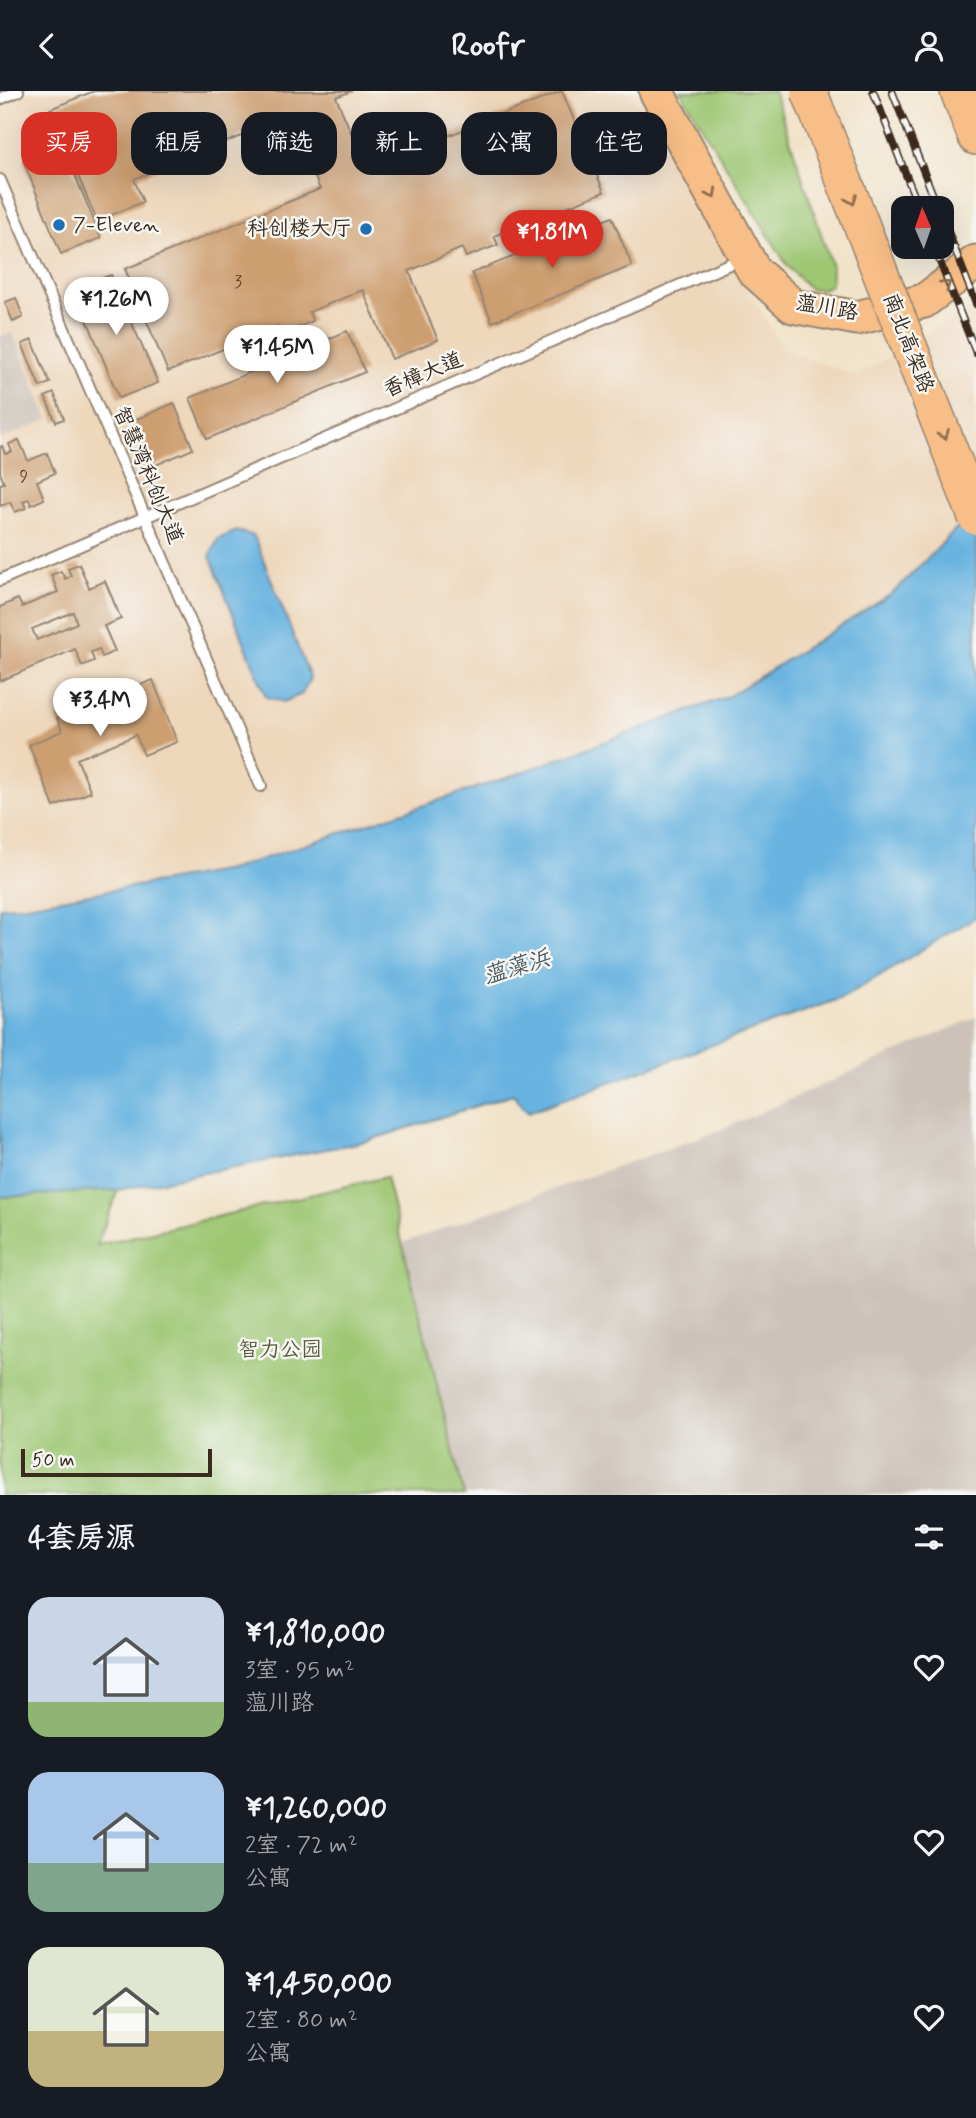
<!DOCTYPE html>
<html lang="zh">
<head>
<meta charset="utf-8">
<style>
  body { margin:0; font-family:Mynerve,"LXGW WenKai TC",sans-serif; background:#20242c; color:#f1f3f6; height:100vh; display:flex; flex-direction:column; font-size:26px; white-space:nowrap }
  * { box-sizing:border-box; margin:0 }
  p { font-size:23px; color:#9ea1a6 }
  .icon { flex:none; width:38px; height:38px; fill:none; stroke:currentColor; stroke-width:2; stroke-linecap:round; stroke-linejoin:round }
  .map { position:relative; height:1404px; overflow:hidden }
  .sheet { display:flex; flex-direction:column; background:#171b24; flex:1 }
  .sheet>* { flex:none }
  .banner { position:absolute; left:21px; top:21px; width:934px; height:63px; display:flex; gap:14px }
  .needle { width:46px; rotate:358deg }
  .controls { position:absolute; left:891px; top:105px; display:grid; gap:14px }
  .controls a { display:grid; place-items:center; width:63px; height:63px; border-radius:14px; background:#171b24; box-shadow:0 7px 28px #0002; font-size:35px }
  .scale { position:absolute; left:21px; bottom:18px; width:191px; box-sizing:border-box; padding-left:7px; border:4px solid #3b2a1e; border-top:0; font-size:19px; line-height:24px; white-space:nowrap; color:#3b2a1e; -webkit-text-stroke:5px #f6f6f2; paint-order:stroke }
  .price { position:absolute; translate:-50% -60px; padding:0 16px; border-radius:24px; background:#fff; color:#222; font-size:23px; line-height:46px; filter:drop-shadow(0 2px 4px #0008) }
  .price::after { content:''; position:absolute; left:50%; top:42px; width:21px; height:16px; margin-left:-10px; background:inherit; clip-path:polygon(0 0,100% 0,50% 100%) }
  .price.selected { background:#d93025; color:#fff }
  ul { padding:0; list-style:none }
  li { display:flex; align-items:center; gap:21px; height:175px; padding:0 28px }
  li span { display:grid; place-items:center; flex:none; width:196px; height:140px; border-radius:21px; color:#555 }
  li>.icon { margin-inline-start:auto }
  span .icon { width:84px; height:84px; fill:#fffc; stroke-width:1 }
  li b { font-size:30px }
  h2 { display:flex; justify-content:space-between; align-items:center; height:84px; padding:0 28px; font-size:30px }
  .pill { padding:0 24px; border-radius:21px; background:#171b24; box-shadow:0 7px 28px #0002; font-size:24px; line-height:63px }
  .pill.selected { background:#d93025; color:#fff }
  header { display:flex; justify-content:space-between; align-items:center; height:91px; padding:0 28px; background:#171b24; font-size:32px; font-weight:700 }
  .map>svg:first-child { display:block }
</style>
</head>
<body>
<header><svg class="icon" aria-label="back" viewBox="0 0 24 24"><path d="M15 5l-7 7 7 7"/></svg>Roofr<svg class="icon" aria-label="person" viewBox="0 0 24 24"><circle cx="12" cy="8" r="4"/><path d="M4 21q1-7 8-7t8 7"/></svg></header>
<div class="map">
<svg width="976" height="1404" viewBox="0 0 976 1404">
  <rect width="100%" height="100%" fill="#f6f6f2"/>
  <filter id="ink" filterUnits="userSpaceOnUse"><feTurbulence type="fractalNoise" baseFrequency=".0143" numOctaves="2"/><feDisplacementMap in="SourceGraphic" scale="14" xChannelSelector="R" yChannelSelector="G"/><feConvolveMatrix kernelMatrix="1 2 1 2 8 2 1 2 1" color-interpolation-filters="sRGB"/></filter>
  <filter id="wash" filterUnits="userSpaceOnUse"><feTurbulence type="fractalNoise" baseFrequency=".00686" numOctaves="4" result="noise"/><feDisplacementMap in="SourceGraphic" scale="28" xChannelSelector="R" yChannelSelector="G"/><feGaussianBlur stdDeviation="1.57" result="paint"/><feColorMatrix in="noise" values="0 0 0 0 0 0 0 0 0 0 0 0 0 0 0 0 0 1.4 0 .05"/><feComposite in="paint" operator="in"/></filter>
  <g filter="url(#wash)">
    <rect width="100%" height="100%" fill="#f1e3c9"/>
    <polygon fill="#eed7bb" points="0,0 630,0 784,259 857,285 976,213 976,418 893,502 729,605 509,686 229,779 20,815 0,816"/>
    <g fill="#ccc2b9">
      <polygon points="12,241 49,328 0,348 0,246"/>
      <polygon points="976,926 976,1404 464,1404 402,1152 723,1038"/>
    </g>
    <g fill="#9dc773" stroke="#6c7848" stroke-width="2">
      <polygon points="680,0 774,0 832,176 831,194 822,198 810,198 788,176"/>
      <polygon points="386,1086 464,1404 0,1404 0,1106 118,1099 97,1154"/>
    </g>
    <g fill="#67b3e0" stroke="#516e7f" stroke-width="2">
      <polygon points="976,418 976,826 844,906 528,1021 513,1003 367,1050 118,1099 0,1106 0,816 20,815 229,779 509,686 729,605 893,502"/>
      <polygon points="237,440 254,445 310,587 302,603 284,611 266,606 210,465 218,448"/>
    </g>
    <g id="blocks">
      <g fill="#cd9e70" fill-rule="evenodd">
        <polygon points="94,0 352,0 336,6 366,77 562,0 604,101 494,145 498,154 466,166 462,157 409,180 438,249 392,268 363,199 309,221 313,230 281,244 278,235 168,281 125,178 320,98 289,26 134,88 143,111 97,130 50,18"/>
        <polygon points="62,53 101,147 61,163 23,69"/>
        <polygon points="612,126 632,175 492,231 472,182"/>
        <polygon points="111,184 158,292 119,307 74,197"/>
        <polygon points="16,207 23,226 13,231 5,211"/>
        <polygon points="347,240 365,281 207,348 190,307"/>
        <polygon points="32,249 50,292 40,296 22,253"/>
        <polygon points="54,302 64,328 56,331 45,306"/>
        <polygon points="174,312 193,358 149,377 130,331"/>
        <polygon points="19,349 28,370 47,362 55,382 37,390 44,408 31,414 29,408 23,410 26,417 15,421 10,411 0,415 0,393 4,392 0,382 0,356 2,355 5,363 12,361 9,353"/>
        <path d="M79 473 89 497 105 490 121 528 104 535 115 560 102 566 99 558 91 561 94 570 82 575 75 558 0 590V516L18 508 22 516 58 501 51 484 61 480 65 488 71 485 68 477ZM73 521 77 532 37 549 32 538Z"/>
        <polygon points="153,589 177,651 144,664 136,644 77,668 91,701 54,716 29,654 62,640 57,627"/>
      </g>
    </g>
  </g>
  <g filter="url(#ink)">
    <use href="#blocks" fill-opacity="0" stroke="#968674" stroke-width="2"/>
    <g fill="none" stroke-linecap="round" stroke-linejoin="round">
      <defs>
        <g id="service">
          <polyline points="0,8 18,0"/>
          <polyline points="0,89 261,695"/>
          <polyline points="0,489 743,167"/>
        </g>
        <polyline id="primary" points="656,0 754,180 793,215 857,227 924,210 976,171"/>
        <polyline id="trunk" points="958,0 976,46"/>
      </defs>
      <use href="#service" stroke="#968674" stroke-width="14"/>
      <use href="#primary" stroke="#968674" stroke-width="37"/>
      <use href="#trunk" stroke="#968674" stroke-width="38"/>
      <use href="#service" stroke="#fff" stroke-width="10"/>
      <use href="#primary" stroke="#f7be87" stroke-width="33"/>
      <use href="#trunk" stroke="#f7be87" stroke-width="35"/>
      <defs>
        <g id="rail">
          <polyline points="873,0 919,117"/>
          <polyline points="892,0 938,117"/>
          <polyline points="942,125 976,213"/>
          <polyline points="934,156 976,262"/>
        </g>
      </defs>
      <use href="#rail" stroke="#3b2a1e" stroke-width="8"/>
      <use href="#rail" stroke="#f6f6f2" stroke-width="5" stroke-dasharray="16" stroke-linecap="butt"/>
      <defs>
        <polyline id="trunk-bridge" points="809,0 976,426"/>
      </defs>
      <use href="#trunk-bridge" stroke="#968674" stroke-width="38" stroke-linecap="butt"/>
      <use href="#trunk-bridge" stroke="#f7be87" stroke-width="35"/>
    </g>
    <defs><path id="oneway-chevron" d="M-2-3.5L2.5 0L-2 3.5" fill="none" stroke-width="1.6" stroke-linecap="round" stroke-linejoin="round" transform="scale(1.75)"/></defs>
    <g stroke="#906d4d">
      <use href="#oneway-chevron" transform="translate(712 103) rotate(61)"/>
      <use href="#oneway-chevron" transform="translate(852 109) rotate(69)"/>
      <use href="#oneway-chevron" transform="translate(946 194) rotate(-37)"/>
      <use href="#oneway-chevron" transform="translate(944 344) rotate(69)"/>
    </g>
  </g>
  <g fill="#1f6fb2" stroke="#f6f6f2" stroke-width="2.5">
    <circle cx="59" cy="134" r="7"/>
    <circle cx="366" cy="138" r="7"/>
  </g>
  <g text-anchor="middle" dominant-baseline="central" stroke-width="5" stroke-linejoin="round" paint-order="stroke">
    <g font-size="18" fill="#604732">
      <text x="238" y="191">3</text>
      <text x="24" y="386">9</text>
    </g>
    <g font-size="21" fill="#3b2a1e" stroke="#f6f6f2" text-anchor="start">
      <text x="73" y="134">7-Eleven</text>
      <text x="352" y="138" text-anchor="end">科创楼大厅</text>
    </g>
    <g font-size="21" fill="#3b2a1e" stroke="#f6f6f2">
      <text transform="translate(827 217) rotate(10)">蕰川路</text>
      <text transform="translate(908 252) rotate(69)">南北高架路</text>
      <text transform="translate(423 284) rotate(-23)">香樟大道</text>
      <text transform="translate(148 384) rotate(67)">智慧湾科创大道</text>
    </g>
    <g font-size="21" fill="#585938" stroke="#f6f6f2">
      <text x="280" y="1259">智力公园</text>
    </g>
    <g font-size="23" font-style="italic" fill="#4a5a62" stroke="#f6f6f2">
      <text transform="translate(517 877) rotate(-17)">蕰藻浜</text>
    </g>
  </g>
</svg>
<div class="controls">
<a><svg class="needle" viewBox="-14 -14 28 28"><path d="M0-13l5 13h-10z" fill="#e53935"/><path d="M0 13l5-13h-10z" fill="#9ea1a6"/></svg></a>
</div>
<div class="scale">50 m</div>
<b class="price selected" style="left:552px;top:179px">¥1.81M</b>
<b class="price" style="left:116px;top:246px">¥1.26M</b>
<b class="price" style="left:277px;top:294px">¥1.45M</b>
<b class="price" style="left:100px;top:647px">¥3.4M</b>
<div class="banner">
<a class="pill selected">买房</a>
<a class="pill">租房</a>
<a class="pill">筛选</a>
<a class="pill">新上</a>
<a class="pill">公寓</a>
<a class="pill">住宅</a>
</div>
</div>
<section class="sheet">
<h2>4套房源<svg class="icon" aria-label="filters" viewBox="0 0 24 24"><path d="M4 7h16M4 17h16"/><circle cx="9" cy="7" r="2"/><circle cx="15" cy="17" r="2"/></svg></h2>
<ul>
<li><span style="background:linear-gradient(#c9d6e8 75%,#8fb573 0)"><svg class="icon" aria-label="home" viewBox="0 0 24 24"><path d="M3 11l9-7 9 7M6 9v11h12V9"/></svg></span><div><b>¥1,810,000</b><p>3室 · 95 m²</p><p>蕰川路</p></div><svg class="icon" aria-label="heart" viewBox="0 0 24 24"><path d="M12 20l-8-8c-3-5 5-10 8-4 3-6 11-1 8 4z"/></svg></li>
<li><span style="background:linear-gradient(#a9c7e8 65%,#7fa58c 0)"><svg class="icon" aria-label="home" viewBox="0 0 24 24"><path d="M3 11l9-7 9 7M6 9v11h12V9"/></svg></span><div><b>¥1,260,000</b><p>2室 · 72 m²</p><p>公寓</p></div><svg class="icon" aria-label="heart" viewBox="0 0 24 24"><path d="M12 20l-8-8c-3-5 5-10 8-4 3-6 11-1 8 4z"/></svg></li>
<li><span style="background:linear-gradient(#dfe7d0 60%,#c2b280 0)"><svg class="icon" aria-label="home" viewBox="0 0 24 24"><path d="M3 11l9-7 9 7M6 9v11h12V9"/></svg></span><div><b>¥1,450,000</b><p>2室 · 80 m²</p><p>公寓</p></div><svg class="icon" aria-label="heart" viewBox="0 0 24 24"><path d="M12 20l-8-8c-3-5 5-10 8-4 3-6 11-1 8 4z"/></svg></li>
</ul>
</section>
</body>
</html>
